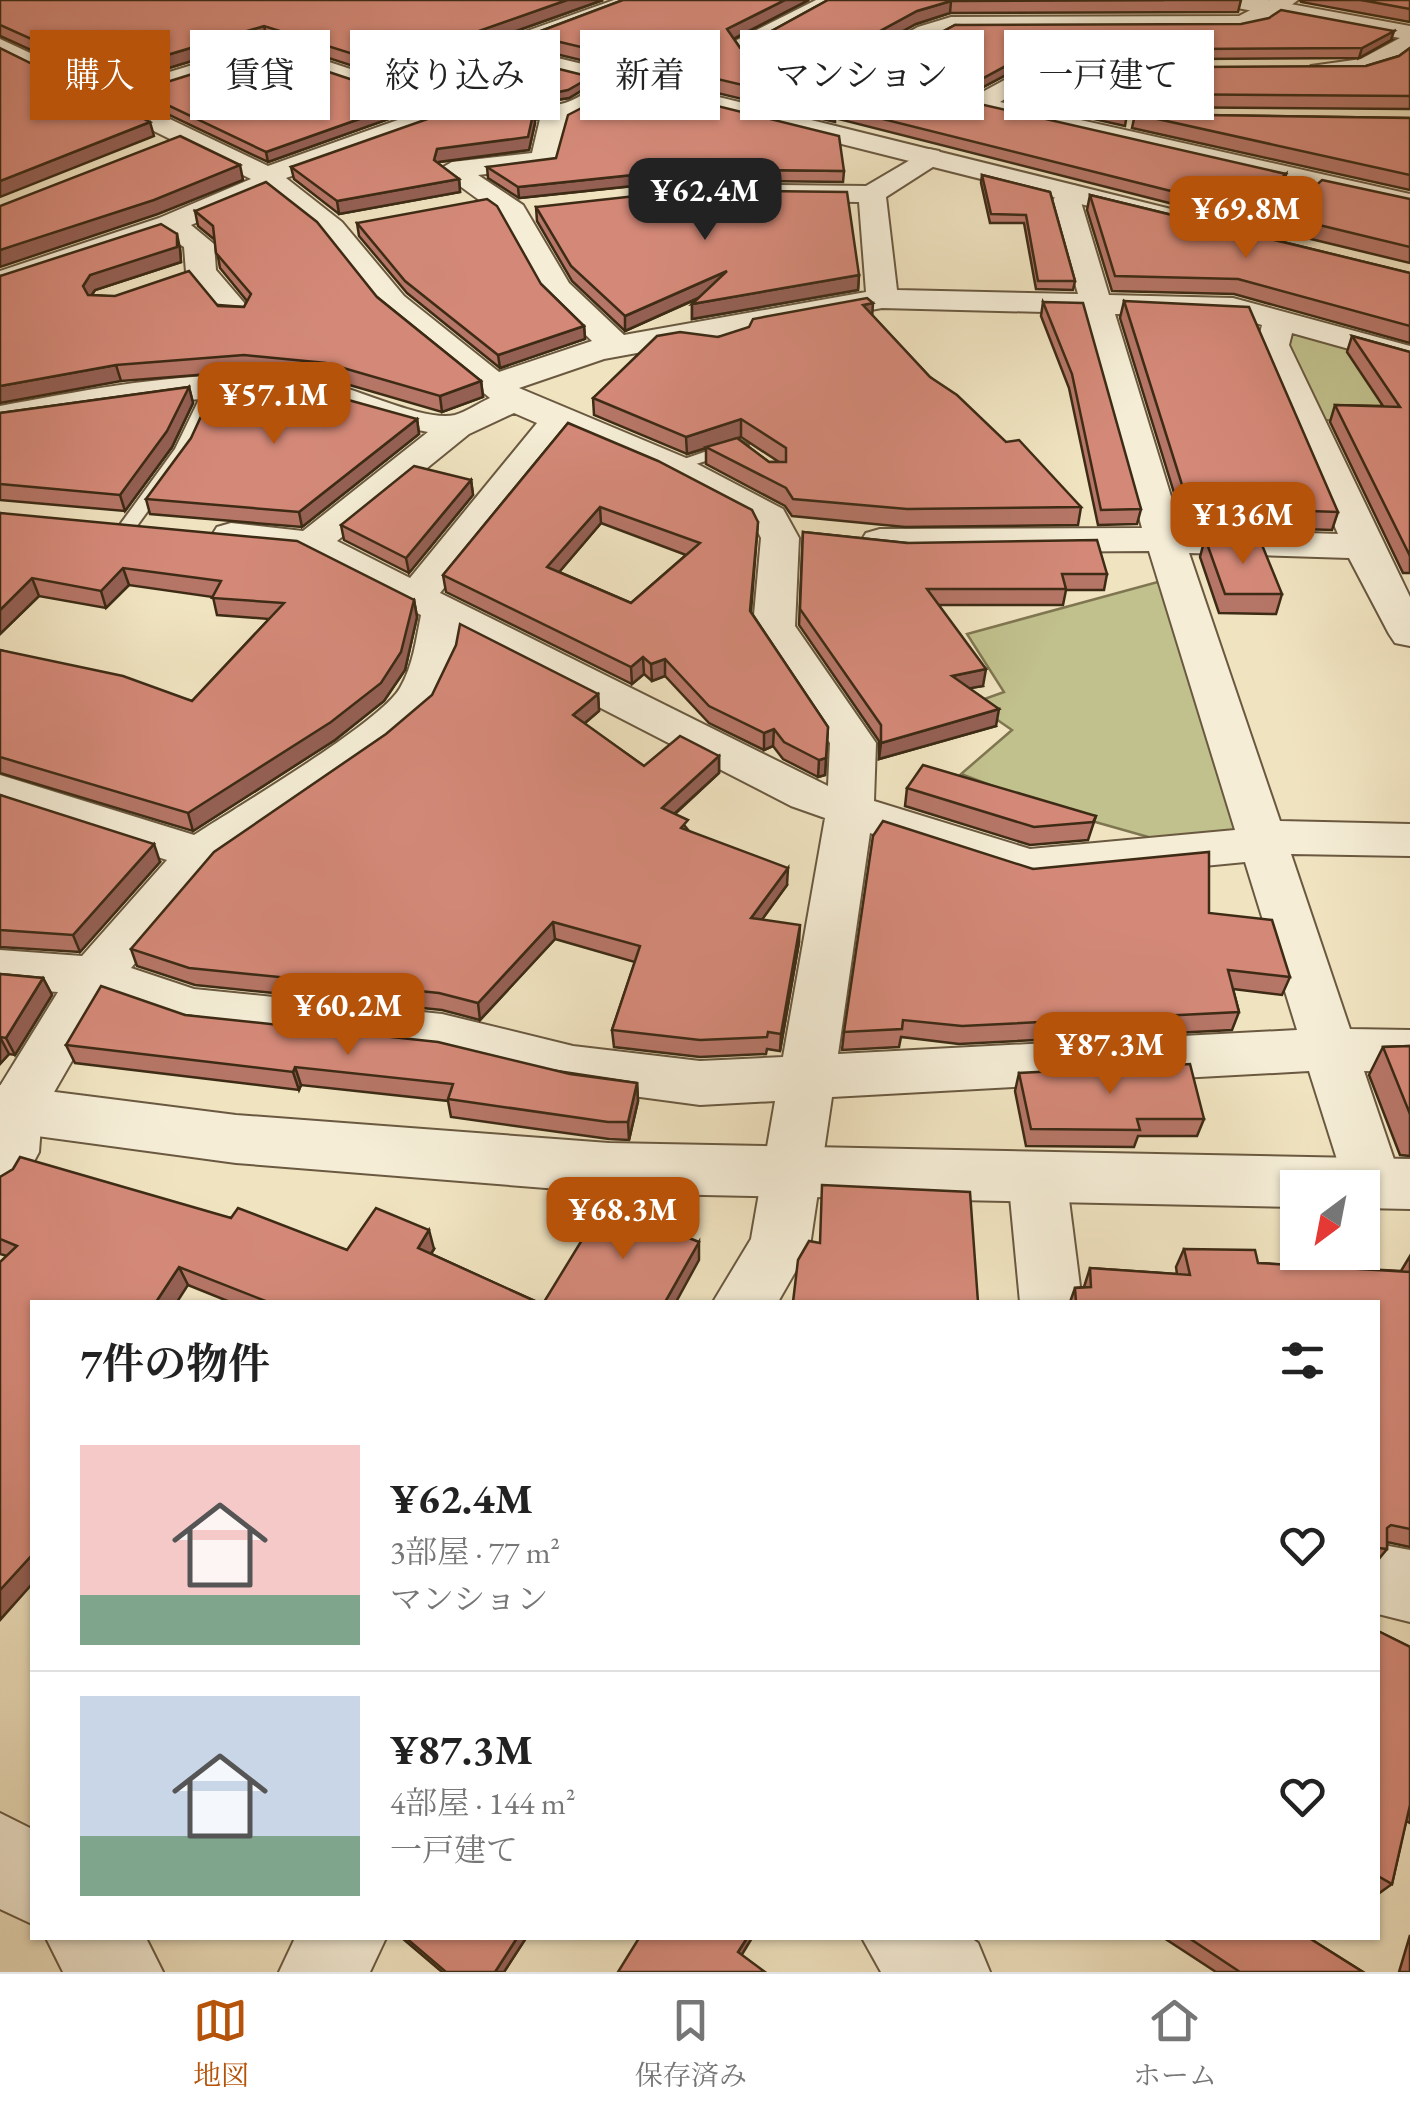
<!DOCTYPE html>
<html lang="ja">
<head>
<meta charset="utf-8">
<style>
  body { margin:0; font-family:"EB Garamond","Noto Serif JP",serif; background:#f6f6f6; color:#222; height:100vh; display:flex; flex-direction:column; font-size:38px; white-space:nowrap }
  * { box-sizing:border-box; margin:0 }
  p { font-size:32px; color:#767676 }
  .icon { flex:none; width:55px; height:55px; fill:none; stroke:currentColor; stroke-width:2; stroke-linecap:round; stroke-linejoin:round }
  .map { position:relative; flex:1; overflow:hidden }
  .details { position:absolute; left:30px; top:1300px; width:1350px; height:640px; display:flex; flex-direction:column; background:#fff; border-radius:0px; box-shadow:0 2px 8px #0004 }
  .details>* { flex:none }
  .hud { position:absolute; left:30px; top:30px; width:1350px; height:90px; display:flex; gap:20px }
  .needle { width:65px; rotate:212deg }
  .tools { position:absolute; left:1280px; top:1170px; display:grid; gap:20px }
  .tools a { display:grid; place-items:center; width:100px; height:100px; border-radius:0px; background:#fff; box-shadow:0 2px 8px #0004; font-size:50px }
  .price { position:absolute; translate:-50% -85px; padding:0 22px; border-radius:20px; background:#b45309; color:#fff; font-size:32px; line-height:65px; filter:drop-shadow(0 2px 5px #0008) }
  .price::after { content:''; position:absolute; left:50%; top:60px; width:30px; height:22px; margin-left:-15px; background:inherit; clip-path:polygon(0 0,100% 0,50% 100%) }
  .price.selected { background:#222; color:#fff }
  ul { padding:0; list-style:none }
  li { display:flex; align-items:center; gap:30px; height:250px; padding:0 50px }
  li+li { border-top:2px solid #e0e0e0 }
  li span { display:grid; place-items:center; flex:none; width:280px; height:200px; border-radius:0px; color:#555 }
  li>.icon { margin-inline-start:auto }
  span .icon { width:120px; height:120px; fill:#fffc; stroke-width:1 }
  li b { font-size:42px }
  h2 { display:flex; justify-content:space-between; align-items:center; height:120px; padding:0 50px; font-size:42px }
  .tag { padding:0 35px; border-radius:0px; background:#fff; box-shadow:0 2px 8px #0004; font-size:35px; line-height:90px }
  .tag.selected { background:#b45309; color:#fff }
  .tab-bar { display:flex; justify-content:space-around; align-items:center; height:140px; border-top:2px solid #e0e0e0; background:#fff; font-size:28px; color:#767676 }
  .tab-bar a { display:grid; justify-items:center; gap:5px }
  .tab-bar .selected { color:#b45309 }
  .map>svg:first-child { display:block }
</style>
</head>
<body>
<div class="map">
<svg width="1410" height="1972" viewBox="0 0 1410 1972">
  <rect width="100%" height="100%" fill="#f0e3c0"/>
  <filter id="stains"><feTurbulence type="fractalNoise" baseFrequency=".002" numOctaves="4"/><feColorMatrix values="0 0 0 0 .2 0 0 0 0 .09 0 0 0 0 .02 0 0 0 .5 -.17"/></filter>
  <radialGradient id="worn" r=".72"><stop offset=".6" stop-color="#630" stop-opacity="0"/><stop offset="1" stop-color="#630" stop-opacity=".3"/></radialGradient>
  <g fill="#c1c18d" stroke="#7f7651" stroke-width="2.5">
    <polygon points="1288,327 1410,360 1410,421 1315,420 1281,346"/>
    <polygon points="1165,580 1238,837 1173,844 1067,814 961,774 1012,730 973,703 1004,692 967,634"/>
  </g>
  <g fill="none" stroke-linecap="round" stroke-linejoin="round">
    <defs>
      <g id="service">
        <polygon points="214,380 222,385 192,450 134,530 122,530 119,526 175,449 206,385"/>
        <polygon points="739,440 748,445 745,449 673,471 664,466"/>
      </g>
      <g id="minor">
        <path d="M614 0H646L411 89C450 101 520 112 561 104 586 99 607 70 634 77L637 82 634 87 565 123 554 166 478 175 523 205 569 283 624 335 866 292 859 202 779 201 765 193 779 185 866 186 929 149 939 151 942 157 939 163 886 197 897 290 1078 294 1052 201 1064 187 1074 185 1088 193 1081 202 1109 295 1233 298 1410 346V366L1292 333 1289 345 1410 597V646L1395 643 1389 634 1349 558 1189 553 1280 821 1410 824V856L1291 854 1350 1029 1410 1030V1072L1364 1071 1402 1183 1394 1200 1373 1207 1362 1204V1188H1346L1309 1071 832 1097 810 1246 778 1302H713L751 1239 775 1101 700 1105 573 1088 442 1056 192 1029 107 1000 42 1113 39 1152 21 1186 0 1193V1086L58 992 0 988V950L82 956 167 860 0 806V775L194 835C235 808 380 723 400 688 413 666 416 640 421 615L302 554 217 543 212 535 217 527 231 523 303 531 428 432 375 421 320 402 255 393 71 413 0 426V406C102 387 226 362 328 383 360 390 425 422 455 415 466 412 479 403 490 398L382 310 322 234 269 192 191 225 214 244 216 270 252 312 247 319H225L186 272 184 247 165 235 0 291V271L159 218 251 179 0 55V39L110 90 268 42 387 81ZM268 57 426 110 268 166 130 100ZM454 118 540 119 532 153 452 162 438 170 501 216 545 295 592 341 499 372 404 296 342 222 286 178ZM882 308 1083 313 1142 528 880 529 866 533 861 541 866 549 880 553 1149 551 1235 830 1030 849 874 801 876 743 795 626 799 538 783 509 686 458 519 388 604 359ZM1115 314 1232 316 1262 325 1257 345 1338 534 1181 529ZM514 413 537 423 410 578 337 541 469 434ZM565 434 660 474 754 524 761 538 753 626 830 743 828 786 440 593ZM459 635 791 806 825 818 783 1057 700 1061 573 1046 442 1014 194 989 131 968 217 866 387 748 432 709 455 660ZM870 833 1029 883 1245 862 1297 1030 838 1054Z"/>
        <polygon points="816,0 845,0 757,47 975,96 1034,64 1121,65 1124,70 1121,75 1112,77 1039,78 1000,102 1410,194 1410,212 1317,190 1259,243 1249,246 1234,237 1291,184 741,57 731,43"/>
        <polygon points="1221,0 1268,0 1410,26 1410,53 1357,75 1311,76 1308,71 1311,66 1361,59 1400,38 1232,7"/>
        <polygon points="1037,1152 1058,1159 1066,1176 1082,1302 1020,1302 1008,1176 1016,1159"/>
        <polygon points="1378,1544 1410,1550 1410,1622 1378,1614"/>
        <polygon points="0,1813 32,1829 32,1924 0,1909"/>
        <polygon points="46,1938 146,1938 163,1972 63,1972"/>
        <polygon points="295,1938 386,1938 370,1972 279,1972"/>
        <polygon points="862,1938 971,1938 978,1943 990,1972 881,1972"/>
      </g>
      <g id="tertiary">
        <polygon points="1270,0 1298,0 1266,24 1239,30 953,31 795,116 1171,209 1175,215 1171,221 1160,224 487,55 484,50 496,43 768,109 918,27 951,17 1239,16"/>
        <polygon points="0,1085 236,1115 609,1143 1410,1159 1410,1209 1362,1208 1362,1188 1298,1188 1298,1207 609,1193 236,1163 0,1131"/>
      </g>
    </defs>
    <use href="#service" stroke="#6a5940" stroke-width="4"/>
    <use href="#minor" stroke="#6a5940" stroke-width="4"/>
    <use href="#tertiary" stroke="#6a5940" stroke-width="4"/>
    <use href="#service" fill="#f5edd6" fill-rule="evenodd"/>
    <use href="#minor" fill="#f5edd6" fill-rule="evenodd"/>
    <use href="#tertiary" fill="#f5edd6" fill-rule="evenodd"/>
  </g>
  <g fill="#b67667" stroke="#3d2b15" stroke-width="2.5" fill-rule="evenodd">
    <polygon points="0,0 603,0 387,77 267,38 110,86 0,36"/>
    <polygon points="623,0 809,0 734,39 740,48 816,78 767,105 531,48 530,35"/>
    <polygon points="828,0 1241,0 1238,12 950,13 916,24 845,63 768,46 768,33"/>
    <polygon points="1300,0 1410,0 1410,22 1301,2"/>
    <polygon points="955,25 1391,40 1359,58 1034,60 974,92 885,72 886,62"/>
    <polygon points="1410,48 1410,109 1137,107 1127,114 1125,126 1010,100 1012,87 1366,66 1399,56"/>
    <polygon points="422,81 591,85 569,98 544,102 486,100 423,88"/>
    <polygon points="138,91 413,100 414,110 268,162 140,101"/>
    <polygon points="806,103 1286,174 1283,186 1244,222 835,118 835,122 805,115"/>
    <polygon points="534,110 535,123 529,150 439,162 438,164 459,179 460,192 339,214 294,179 291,167"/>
    <polygon points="1135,114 1410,118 1410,190 1132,128"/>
    <polygon points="487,167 844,171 843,182 690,180 519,198 488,178"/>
    <polygon points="982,175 1050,192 1075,281 1073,290 1036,289 1024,223 990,223 981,183"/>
    <polygon points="1090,195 1410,273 1410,343 1234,294 1112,291 1087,210"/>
    <polygon points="1410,199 1410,263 1278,231 1282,216"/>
    <polygon points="536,207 859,275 858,290 692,319 692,304 699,298 625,331 572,281 537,221"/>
    <polygon points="195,211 377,297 481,381 483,397 442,412 329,379 248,371 121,381 0,276 180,249 181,262 95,290 92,295 244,307 247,301 220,268 215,240 198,226"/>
    <polygon points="357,223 541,284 584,326 585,339 500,368 407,293 359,236"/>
    <polygon points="1124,301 1338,512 1332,530 1184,525 1120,318"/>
    <polygon points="1043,302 1141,509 1137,524 1098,525 1069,388 1041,316"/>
    <path d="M872 315 930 377 1081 507 1078 525 905 527 792 516 785 506 706 464V448L687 454 594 415 593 398 718 337ZM741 437 779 462H769L737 438Z"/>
    <polygon points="1352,336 1410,352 1410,573 1403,573 1330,422 1335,405 1383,406 1347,352"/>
    <polygon points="189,387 193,403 172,447 125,511 0,500 0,413"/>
    <polygon points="417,419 419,434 302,527 150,514 146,499"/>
    <path d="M568 423 758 522 751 612 828 727 825 775 818 777 783 759 773 746 764 750 709 723 665 676 652 681 644 674 632 684 446 592 443 575ZM601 523 686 555 631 603 559 572Z"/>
    <polygon points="471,480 473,495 409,573 344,540 341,525"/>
    <polygon points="0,513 414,600 417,617 405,670 384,701 335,740 193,831 0,773 0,650 192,701 269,619 217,615 213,597 129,585 106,608 39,596 0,634"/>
    <polygon points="803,532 907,543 1107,574 1104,590 1066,590 1063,605 939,605 983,686 969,688 996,726 879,759 879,741 799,625"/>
    <polygon points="1205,538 1282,594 1276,614 1219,613 1200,557"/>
    <polygon points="598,694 599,711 584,724 644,766 719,756 719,773 675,814 689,831 787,885 762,919 799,942 780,1051 767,1049 766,1054 700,1057 614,1047 612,1030 635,962 555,939 480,1020 442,1010 195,985 137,966 131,949"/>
    <polygon points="907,788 1096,816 1088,840 1030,845 905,806"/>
    <polygon points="0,795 160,862 80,952 0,947"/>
    <polygon points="1033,869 1209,913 1290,977 1282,995 1233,989 1239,1012 1232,1030 959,1044 901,1037 899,1047 842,1050 844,1032"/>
    <polygon points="0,974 43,978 52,995 15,1055 9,1054 0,1064"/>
    <polygon points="185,1015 637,1083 638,1101 629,1140 609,1139 451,1117 448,1101 301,1085 299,1090 75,1063 66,1045"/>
    <polygon points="1410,1046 1410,1156 1400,1155 1369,1075 1383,1047"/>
    <polygon points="1019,1073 1204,1119 1197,1136 1138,1136 1134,1147 1026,1146 1015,1091"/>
    <polygon points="0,1177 231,1218 347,1250 434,1249 431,1254 537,1302 230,1302 188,1285 7,1256 0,1254"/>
    <polygon points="1184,1249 1258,1263 1401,1271 1410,1256 1410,1547 1387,1542 1387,1549 1378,1560 1378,1302 1070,1302 1075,1288 1084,1287 1090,1268 1177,1274 1176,1267"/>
    <polygon points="1378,1631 1410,1647 1410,1823 1406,1821 1392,1884 1378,1894"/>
    <polygon points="1410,1935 1410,1972 1399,1972"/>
    <polygon points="402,1938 526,1938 504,1972 442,1972"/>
    <polygon points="1164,1938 1309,1938 1363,1972 1216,1972"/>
  </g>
  <g fill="#946054" stroke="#3d2b15" stroke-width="2.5">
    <polygon points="567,0 603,0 387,77 385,64"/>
    <polygon points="785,0 809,0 727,42 727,29"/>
    <polygon points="951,1 950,13 916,24 845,63 845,50 917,11"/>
    <polygon points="264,26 267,38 110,86 107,73"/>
    <polygon points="1394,31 1391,40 1359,58 1362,48"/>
    <polygon points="1035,50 1034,60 974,92 976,82"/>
    <polygon points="817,65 816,78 767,105 768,91"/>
    <polygon points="591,77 591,85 569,98 544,102 544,95"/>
    <polygon points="1140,94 1137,107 1127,114 1123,105"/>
    <polygon points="413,100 414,110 268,162 266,152"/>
    <polygon points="534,110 535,123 529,150 439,162 436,173 434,160 437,149"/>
    <polygon points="150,122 154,136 0,197 0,181"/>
    <polygon points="240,165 243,180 158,214 0,267 0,250"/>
    <polygon points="690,169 690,180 519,198 518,187"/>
    <polygon points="1286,174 1283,186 1244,222 1247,210"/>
    <polygon points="459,179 460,192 339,214 337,201"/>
    <polygon points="177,234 180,249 181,262 95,290 87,301 83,286 90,275"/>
    <polygon points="727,271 727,285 625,331 625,316"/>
    <polygon points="859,275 858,290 692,319 692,304"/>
    <polygon points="873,303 872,319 863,305"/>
    <polygon points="584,326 585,339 500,368 498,355"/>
    <polygon points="116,365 121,381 0,403 0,386"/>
    <polygon points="481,381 483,397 442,412 440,396"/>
    <polygon points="189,387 193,403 172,447 125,511 120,495"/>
    <polygon points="417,419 419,434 302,527 299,512"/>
    <polygon points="741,419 741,437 687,454 686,437"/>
    <polygon points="471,480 473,495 409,573 406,558"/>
    <polygon points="600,507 601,523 549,584 547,567"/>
    <polygon points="123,568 129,585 106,608 101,591"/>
    <polygon points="32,578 39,596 0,634 0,610"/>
    <polygon points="414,600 417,617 405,670 384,701 335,740 193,831 188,813"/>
    <polygon points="643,657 644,674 632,684 631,667"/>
    <polygon points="665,659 665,676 652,681 651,664"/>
    <polygon points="986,669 983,686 949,692 952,676"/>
    <polygon points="598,694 599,711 574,732 573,715"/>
    <polygon points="999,709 996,726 879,759 881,743"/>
    <polygon points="774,729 773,746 764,750 764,733"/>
    <polygon points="719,756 719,773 662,825 662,808"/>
    <polygon points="826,758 825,775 818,777 819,760"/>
    <polygon points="154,844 160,862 80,952 73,935"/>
    <polygon points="788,868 787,885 751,935 751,918"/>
    <polygon points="553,922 555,939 480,1020 478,1003"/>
    <polygon points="800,925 799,942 780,1051 781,1034"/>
    <polygon points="43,978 52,995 15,1055 6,1038"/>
    <polygon points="0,1037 9,1054 0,1064"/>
    <polygon points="295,1067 301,1085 299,1090 293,1072"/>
    <polygon points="637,1083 638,1101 629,1140 628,1122"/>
    <polygon points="429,1230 434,1249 422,1266 418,1248"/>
    <polygon points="699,1242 699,1260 676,1302 665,1302"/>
    <polygon points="179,1267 188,1285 177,1302 156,1302"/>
    <polygon points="32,1555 32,1584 0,1620 0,1590"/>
    <polygon points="517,1938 526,1938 504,1972 495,1972"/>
    <polygon points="747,1938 752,1938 738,1961 738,1952"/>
  </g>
  <g fill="#d48978" stroke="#3d2b15" stroke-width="2.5" fill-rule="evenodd">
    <polygon points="0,0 567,0 385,64 264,26 107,73 0,25"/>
    <polygon points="623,0 785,0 727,29 740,48 817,65 768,91 530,35"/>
    <polygon points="828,0 1164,0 951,1 917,11 845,50 768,33"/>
    <polygon points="1361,0 1410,0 1410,9"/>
    <polygon points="1281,10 1394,31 1362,48 1035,50 976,82 886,62 955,25 1241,24 1269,18"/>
    <polygon points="0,48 150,122 0,181"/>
    <polygon points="1410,48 1410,96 1140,94 1123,105 1128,112 1012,87 1042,68 1366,66 1399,56"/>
    <polygon points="266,51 413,100 266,152 138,91"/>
    <polygon points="495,53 591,77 568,90 544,95 485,92 422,81"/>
    <polygon points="857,76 1286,174 1247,210 835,107 835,111 806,103"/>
    <polygon points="628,84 839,136 844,171 690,169 518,187 487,167 556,158 568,115"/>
    <polygon points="453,110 534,110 528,137 437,149 434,160 459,179 337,201 291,167"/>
    <polygon points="1135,114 1410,118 1410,175"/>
    <polygon points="180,136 240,165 154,200 0,250 0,206"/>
    <polygon points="982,175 1050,192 1075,281 1038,281 1026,215 991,214"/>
    <polygon points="1322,180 1410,199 1410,247 1282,216"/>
    <polygon points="266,182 317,222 377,297 481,381 440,396 326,363 244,355 116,365 0,386 0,276 161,224 177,234 177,247 90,275 83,286 88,295 115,296 189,271 218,306 244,307 251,294 216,253 213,226 195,211"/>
    <polygon points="690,190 847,192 859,275 692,304 727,271 625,316 571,266 536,207"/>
    <polygon points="1090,195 1410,273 1410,326 1238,279 1115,276"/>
    <polygon points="487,199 497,206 541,284 584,326 498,355 405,281 357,223"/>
    <polygon points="867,298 873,303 863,305 930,377 957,395 1006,442 1019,440 1081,507 907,509 793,499 786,488 706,447 737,438 769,462 786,462 786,448 741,419 686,437 593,398 657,336 680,332 718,337 749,327 753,319"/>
    <polygon points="1124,301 1249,307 1338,512 1189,507"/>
    <polygon points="1043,302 1083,303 1141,509 1101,510 1072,374"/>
    <polygon points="1352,336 1410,352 1410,556 1335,405 1400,407"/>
    <polygon points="252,382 316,391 417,419 299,512 146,499 191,438 215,386"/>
    <polygon points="189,387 167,431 120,495 0,484 0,413"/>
    <path d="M568 423 658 461 752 510 758 522 750 611 828 727 826 758 819 760 784 742 774 729 764 733 709 706 665 659 651 664 643 657 631 667 443 575ZM600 507 700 543 631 603 547 567Z"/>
    <polygon points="414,466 471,480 406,558 341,525"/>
    <polygon points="0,513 297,541 414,600 401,652 381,683 331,722 188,813 0,757 0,650 123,676 192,701 284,603 212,598 221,581 123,568 101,591 32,578 0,610"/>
    <polygon points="803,532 907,543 1097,540 1107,574 1062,574 1066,589 927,589 986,669 952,676 999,709 881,743 881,725 800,609"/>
    <polygon points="1205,538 1260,540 1282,594 1225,594"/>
    <polygon points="460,624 598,694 573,715 644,766 680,736 719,756 662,808 688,820 681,828 788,868 751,918 800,925 781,1034 768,1032 767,1037 700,1040 612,1030 640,946 553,922 478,1003 439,993 189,968 131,949 214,852 386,734 432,695 456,645"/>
    <polygon points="923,765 1096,816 1093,822 1034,827 907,788"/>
    <polygon points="0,795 154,844 73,935 0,930"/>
    <polygon points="883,821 1033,869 1209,852 1209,913 1272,920 1290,977 1228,970 1239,1012 962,1026 903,1020 902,1029 844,1032 873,836"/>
    <polygon points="0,974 43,978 6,1038 0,1037"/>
    <polygon points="101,986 185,1015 438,1042 570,1074 637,1083 628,1122 608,1122 448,1099 453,1084 295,1067 293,1072 66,1045"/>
    <polygon points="1410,1046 1410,1114 1383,1047"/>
    <polygon points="1190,1064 1204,1119 1137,1119 1140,1130 1031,1129 1019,1073"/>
    <polygon points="20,1157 231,1218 238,1208 347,1250 376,1208 429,1230 418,1248 537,1302 268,1302 179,1267 156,1302 32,1302 32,1555 0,1590 0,1262 17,1246 0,1239 0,1177 13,1169"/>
    <polygon points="822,1185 970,1192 978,1302 793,1302 798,1260 809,1241 820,1243"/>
    <polygon points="604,1204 699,1242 665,1302 544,1302"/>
    <polygon points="1184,1249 1255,1250 1258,1263 1410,1272 1410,1529 1391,1525 1387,1528 1387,1549 1378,1548 1378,1302 1076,1302 1075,1288 1091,1287 1090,1268 1190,1275"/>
    <polygon points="1378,1631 1410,1647 1410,1805 1392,1884 1378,1876"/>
    <polygon points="406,1938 517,1938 495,1972 446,1972"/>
    <polygon points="639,1938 747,1938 738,1952 765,1972 618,1972"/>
    <polygon points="1189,1938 1309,1938 1363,1972 1240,1972"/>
  </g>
  <rect width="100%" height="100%" filter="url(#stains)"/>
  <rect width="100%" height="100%" fill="url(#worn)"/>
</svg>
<div class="tools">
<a><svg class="needle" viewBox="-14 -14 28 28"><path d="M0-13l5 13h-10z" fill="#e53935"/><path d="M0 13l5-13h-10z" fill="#767676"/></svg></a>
</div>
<b class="price selected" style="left:705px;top:243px">¥62.4M</b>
<b class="price" style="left:1246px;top:261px">¥69.8M</b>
<b class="price" style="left:274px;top:447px">¥57.1M</b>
<b class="price" style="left:1243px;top:567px">¥136M</b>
<b class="price" style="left:348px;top:1058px">¥60.2M</b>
<b class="price" style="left:1110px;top:1097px">¥87.3M</b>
<b class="price" style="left:623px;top:1262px">¥68.3M</b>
<div class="hud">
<a class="tag selected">購入</a>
<a class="tag">賃貸</a>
<a class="tag">絞り込み</a>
<a class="tag">新着</a>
<a class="tag">マンション</a>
<a class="tag">一戸建て</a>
</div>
<section class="details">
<h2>7件の物件<svg class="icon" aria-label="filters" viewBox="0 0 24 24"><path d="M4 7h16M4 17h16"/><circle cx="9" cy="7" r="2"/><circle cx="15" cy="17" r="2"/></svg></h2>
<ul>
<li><span style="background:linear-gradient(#f6c9c9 75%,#7fa58c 0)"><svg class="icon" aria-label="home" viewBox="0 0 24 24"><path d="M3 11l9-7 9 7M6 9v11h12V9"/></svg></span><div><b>¥62.4M</b><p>3部屋 · 77 m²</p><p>マンション</p></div><svg class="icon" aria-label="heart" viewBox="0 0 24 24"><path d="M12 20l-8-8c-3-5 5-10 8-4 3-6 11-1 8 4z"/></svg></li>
<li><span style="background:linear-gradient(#c9d6e8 70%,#7fa58c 0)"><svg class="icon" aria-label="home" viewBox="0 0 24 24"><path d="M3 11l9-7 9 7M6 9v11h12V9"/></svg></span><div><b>¥87.3M</b><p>4部屋 · 144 m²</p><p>一戸建て</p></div><svg class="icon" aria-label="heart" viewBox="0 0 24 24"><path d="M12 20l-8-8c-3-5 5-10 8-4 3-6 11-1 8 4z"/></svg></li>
</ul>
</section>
</div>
<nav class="tab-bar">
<a class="selected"><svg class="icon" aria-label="map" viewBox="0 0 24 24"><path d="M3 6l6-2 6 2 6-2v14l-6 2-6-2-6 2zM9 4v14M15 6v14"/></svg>地図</a>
<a><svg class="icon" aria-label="saved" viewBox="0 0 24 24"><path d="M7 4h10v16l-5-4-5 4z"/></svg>保存済み</a>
<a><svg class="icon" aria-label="home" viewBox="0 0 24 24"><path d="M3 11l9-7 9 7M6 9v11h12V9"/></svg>ホーム</a>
</nav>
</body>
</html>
